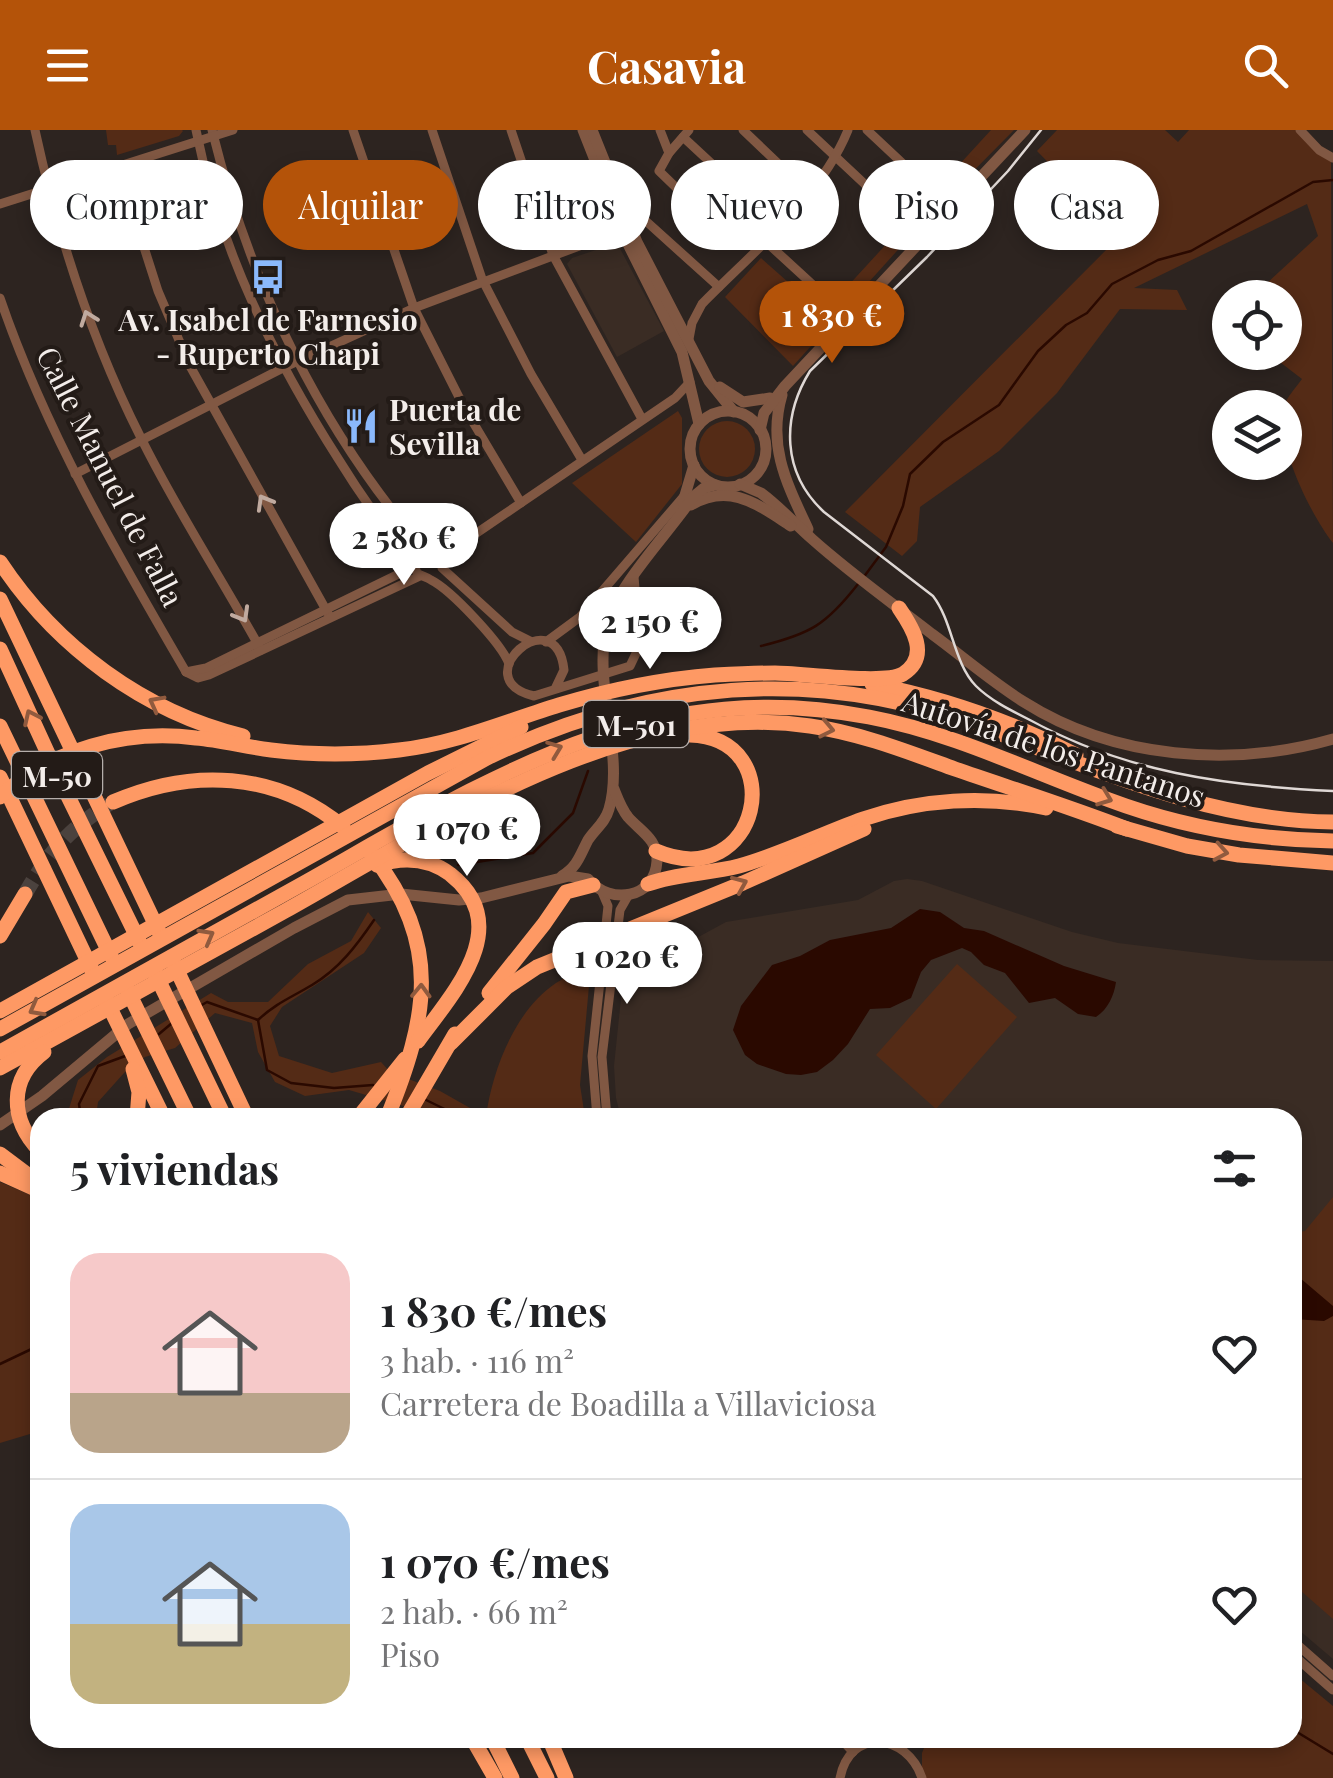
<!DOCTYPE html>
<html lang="es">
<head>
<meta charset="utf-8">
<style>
  body { margin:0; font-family:"Playfair Display",serif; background:#f2f2f2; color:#202124; height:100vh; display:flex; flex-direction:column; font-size:38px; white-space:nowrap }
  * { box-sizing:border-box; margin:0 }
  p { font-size:32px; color:#757577 }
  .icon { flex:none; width:55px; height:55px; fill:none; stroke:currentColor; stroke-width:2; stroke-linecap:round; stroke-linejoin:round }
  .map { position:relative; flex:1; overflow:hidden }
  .details { position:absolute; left:30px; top:978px; width:1272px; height:640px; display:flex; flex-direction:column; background:#fff; border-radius:30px; box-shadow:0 5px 15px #0003 }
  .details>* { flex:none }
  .top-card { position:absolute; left:30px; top:30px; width:1275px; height:90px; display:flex; gap:20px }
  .fabs { position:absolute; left:1212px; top:150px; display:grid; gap:20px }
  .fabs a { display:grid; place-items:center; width:90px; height:90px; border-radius:50%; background:#fff; box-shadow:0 5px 15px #0003; font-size:50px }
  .price { position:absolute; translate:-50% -85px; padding:0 22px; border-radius:35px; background:#fff; color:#222; font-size:32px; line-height:65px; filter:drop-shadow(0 2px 5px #0008) }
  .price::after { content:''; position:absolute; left:50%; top:60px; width:30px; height:22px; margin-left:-15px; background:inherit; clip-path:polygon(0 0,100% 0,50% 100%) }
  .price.on { background:#b45309; color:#fff }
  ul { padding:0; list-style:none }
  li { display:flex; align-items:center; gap:30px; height:250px; padding:0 40px }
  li+li { border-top:2px solid #e0e0e0 }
  li span { display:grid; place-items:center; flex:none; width:280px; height:200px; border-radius:30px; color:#555 }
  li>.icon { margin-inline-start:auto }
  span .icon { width:120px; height:120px; fill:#fffc; stroke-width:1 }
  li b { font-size:42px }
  h2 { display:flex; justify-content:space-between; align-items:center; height:120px; padding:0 40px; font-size:42px }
  .tag { padding:0 35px; border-radius:45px; background:#fff; box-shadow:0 5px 15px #0003; font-size:35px; line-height:90px }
  .tag.on { background:#b45309; color:#fff }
  header { display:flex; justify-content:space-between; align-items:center; height:130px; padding:0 40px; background:#b45309; color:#fff; font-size:45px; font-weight:700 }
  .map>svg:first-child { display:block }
</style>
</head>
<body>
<header><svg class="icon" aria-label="menu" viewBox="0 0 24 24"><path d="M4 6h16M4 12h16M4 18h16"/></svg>Casavia<svg class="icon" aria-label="search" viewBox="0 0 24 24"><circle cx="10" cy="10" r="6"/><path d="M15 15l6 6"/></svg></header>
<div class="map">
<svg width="1333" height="1648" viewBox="0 0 1333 1648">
  <rect width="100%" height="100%" fill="#2d2420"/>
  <g fill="#3a2c24">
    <polygon points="617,113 664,201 617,227 567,134 572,128"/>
    <polygon points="907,749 922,751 1072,802 1118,813 1258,830 1333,831 1333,1529 1293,1495 1292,988 621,988 616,968 614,936 623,849 639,830 680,817 726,792 858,770 894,751"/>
  </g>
  <g fill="#542b16">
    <polygon points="106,0 182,0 183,1 179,6 117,25 116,15 108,15"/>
    <polygon points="991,0 1014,0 924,91 793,236 725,167 761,128 823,183"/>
    <path d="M1057 0H1165L1178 12 1189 0H1296L1331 30 1333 413C1310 384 1274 310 1284 276 1287 267 1297 256 1302 249L1268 223 1285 222V168L1252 167 1318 106 1307 74 1134 158 1177 160 1187 180 1120 179 1057 263 999 321 920 377 917 411 902 426 845 382 1120 106 1037 21Z"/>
    <polygon points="678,281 682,288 682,354 636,412 572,353"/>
    <circle cx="727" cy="319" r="28"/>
    <polygon points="368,782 381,798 364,823 282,877 270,896 279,926 332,943 381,932 390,942 440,961 486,987 441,987 349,960 305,966 275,952 258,922 252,893 215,883 175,918 145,927 124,943 98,972 96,987 66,988 78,950 107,927 211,863 228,872 268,872 308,834 351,811"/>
    <path d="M591 834 580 955 585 987H486C492 941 515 880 556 853 567 846 580 840 591 834Z"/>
    <polygon points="957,834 1017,887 936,979 876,925"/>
    <polygon points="0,1052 40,1069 40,1301 0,1313"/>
    <polygon points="1333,1067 1333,1489 1293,1454 1292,1103 1305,1101"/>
    <polygon points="1293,1543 1333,1576 1333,1648 922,1648 922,1623 928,1608 1292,1608"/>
  </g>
  <g fill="#2a0900">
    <path d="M920 779 940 782 964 798 984 801 1064 836 1116 852C1114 866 1108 879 1096 887L1078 884 1055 868 1029 873 1005 843 984 835 971 822 962 818 931 830 921 842 911 868 890 878 870 879 848 914 833 930 817 942 801 945 786 944 757 934 745 925 733 900 741 876 772 835 800 826 830 810 891 798Z"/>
    <polygon points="1293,1142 1333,1176 1333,1186 1324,1191 1293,1189"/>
  </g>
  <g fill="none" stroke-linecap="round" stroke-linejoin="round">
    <g stroke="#2a0900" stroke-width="2.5">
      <polyline points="863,448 886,417 903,376 910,344 943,312 999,275 1038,221 1066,195 1087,183 1112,154 1158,130 1191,121 1313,52 1333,50"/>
      <path d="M761 516C810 504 826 495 858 454"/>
      <polyline points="458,735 533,723 573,683 588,641"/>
      <path d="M200 876 207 872 258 890C276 873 292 867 312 855 339 839 357 815 374 790"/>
      <polyline points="258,890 267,940 291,953 334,958 373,955"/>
      <polyline points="159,904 172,893"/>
      <polyline points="424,969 463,988"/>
      <polyline points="81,988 79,974 98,936 128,925"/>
      <polyline points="0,1234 40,1215"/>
      <polyline points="1292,1599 1333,1624"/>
    </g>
    <path stroke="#4b423e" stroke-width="15" stroke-dasharray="15 8" stroke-linecap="butt" d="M25 764C49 722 68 700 109 674"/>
    <g stroke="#815843" stroke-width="9">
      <path d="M35 0C58 106 92 211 141 308 177 381 222 449 261 520"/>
      <path d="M196 0C220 120 274 228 339 330 355 356 373 382 391 406 401 419 413 428 417 443 421 446 427 447 431 450 451 460 502 514 509 534"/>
      <path d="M212 0C250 154 322 303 427 422"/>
      <polyline points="353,0 414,178 464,277 521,373"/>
      <polyline points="432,0 482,149 531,244 582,330"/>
      <polyline points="511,0 553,125 642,289"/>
      <polyline points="660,0 669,23"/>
      <polyline points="689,0 669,23 659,41 719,99"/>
      <polyline points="743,0 809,63"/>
      <polyline points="807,0 902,89"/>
      <polyline points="867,0 931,60"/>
      <polyline points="1300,0 1319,20 1333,28"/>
      <polyline points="683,7 778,95"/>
      <polyline points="118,36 158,161 190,236 330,487"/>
      <polyline points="0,74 233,0"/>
      <polyline points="625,85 637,83 719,157"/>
      <polyline points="764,110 849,188"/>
      <path d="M0 168C45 300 116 422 186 542"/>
      <path d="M689 209 692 193 702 174C752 123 821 67 848 0"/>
      <polyline points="75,344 283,238 414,178 622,100"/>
      <polyline points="440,428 675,268 690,252"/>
      <polyline points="442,438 512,502 530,511"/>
      <polyline points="546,512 580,487 685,365"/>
      <polyline points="186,542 198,548 209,545 420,446"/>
      <polyline points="186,542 206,538 415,436"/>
      <path d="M555 559 564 540C556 467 463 549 534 566L630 536 640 515 634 447"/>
      <polyline points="597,988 592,926 608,776 602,762"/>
      <polyline points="607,988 602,927 620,780 628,766"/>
      <polyline points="1292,1510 1333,1546"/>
      <polyline points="1292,1524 1333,1560"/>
      <polyline points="840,1608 853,1622"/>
      <path d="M840 1648C850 1597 907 1603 922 1648"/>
    </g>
    <g stroke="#815843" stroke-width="11">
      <polyline points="583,0 629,116 682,222 699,294"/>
      <polyline points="592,0 637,112 709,251 734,282"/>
      <polyline points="720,257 743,272 770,268"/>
      <path d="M782 265C767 316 787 354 808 399"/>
      <circle cx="728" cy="319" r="38"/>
      <polyline points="760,300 764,283 785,256 1025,0"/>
      <path d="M740 354 761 363C780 377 795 394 812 409 850 443 892 473 932 504 962 526 992 552 1024 572 1114 629 1232 638 1333 609"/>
      <polyline points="683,372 694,335"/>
      <path d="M691 375C730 352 758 375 791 396"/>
      <path d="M562 746C578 736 580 725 588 710 596 698 605 693 609 679 625 624 592 553 607 495 618 454 669 403 693 367L704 358 715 355"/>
      <path d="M589 750C610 775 655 769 657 731 658 709 640 701 628 687 621 678 618 669 614 659"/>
      <polyline points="0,995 42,966 128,894 294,798 348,770 401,764 459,770 481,768 569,746 588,749"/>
    </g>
    <g stroke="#fe9964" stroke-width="15">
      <path d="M0 432C56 517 144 582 243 606"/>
      <polyline points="0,469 160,804"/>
      <polyline points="0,519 61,652 140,813"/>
      <path d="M872 554C944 568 1011 591 1076 625"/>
      <polyline points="0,596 111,826"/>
      <polyline points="0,647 92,840"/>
      <path d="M0 667C53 619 125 599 196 608 221 610 246 617 271 620 312 625 358 625 399 620 454 614 507 591 559 575 609 560 663 549 715 545 735 544 755 543 775 543 801 543 885 555 903 544 931 526 912 497 899 478"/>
      <path d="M113 672C191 638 275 641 343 697"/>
      <polyline points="1117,696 1187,716 1239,725 1333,733"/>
      <path d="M656 721C760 765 792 608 690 605"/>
      <path d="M371 723C443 815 428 887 387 988"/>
      <path d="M377 735C402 727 427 727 450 744 516 796 453 863 418 911"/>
      <path d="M648 754C678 743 709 744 739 736 782 724 821 704 863 689 921 669 985 665 1046 678"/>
      <polyline points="0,806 25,764"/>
      <polyline points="174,834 247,988"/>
      <polyline points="155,843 225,988"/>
      <polyline points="128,861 190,988"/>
      <polyline points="489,863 544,794 566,762 593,755"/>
      <polyline points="106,870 164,988"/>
      <polyline points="0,881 428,643 521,597"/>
      <path d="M0 899 487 628C647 551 814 535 982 597 1097 639 1208 691 1333 692"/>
      <polyline points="451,913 507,857 537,837 743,753 864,699"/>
      <path d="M0 922C101 866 202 809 304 753 487 650 647 544 869 587 959 604 1039 646 1126 676 1193 699 1262 710 1333 711"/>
      <path d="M0 938C95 885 190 834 285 781 441 694 622 569 810 596 860 603 908 622 955 639 1013 659 1070 677 1127 699"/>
      <polyline points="133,939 139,962 137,988"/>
      <polyline points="358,988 405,929"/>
      <polyline points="406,988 455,904"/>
      <path d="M40 1021C10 990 8 949 44 922"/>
      <polyline points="0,1024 40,1054"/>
      <polyline points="0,1043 33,1058"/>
      <polyline points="472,1608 495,1648"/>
      <polyline points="492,1608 512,1648"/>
      <polyline points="527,1608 547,1648"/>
      <polyline points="549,1608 566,1648"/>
    </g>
    <path stroke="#dfd8d5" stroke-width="2.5" d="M1041 0 1008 41 927 127 810 241C781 288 782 343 824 382L933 466C953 492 953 532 976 556 990 570 1010 580 1028 589 1124 642 1225 656 1333 661"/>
  </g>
  <defs><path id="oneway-chevron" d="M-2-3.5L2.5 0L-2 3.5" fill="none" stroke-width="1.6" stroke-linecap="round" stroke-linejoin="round" transform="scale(2.5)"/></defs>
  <g stroke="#c0aa9f">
    <use href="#oneway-chevron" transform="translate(88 188) rotate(-110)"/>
    <use href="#oneway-chevron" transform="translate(264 372) rotate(-120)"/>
    <use href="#oneway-chevron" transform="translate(242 485) rotate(60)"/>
  </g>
  <g stroke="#905a3e">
    <use href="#oneway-chevron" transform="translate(156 573) rotate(-152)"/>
    <use href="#oneway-chevron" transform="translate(31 587) rotate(-115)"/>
    <use href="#oneway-chevron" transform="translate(827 599) rotate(12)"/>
    <use href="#oneway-chevron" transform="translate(555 619) rotate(-21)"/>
    <use href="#oneway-chevron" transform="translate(1105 668) rotate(21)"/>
    <use href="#oneway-chevron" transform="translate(1221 722) rotate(10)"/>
    <use href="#oneway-chevron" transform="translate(740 754) rotate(-23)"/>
    <use href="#oneway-chevron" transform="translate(207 806) rotate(-29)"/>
    <use href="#oneway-chevron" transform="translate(421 861) rotate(-88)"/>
    <use href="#oneway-chevron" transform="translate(36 879) rotate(151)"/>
  </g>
  <defs>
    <symbol id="bus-bare" viewBox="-9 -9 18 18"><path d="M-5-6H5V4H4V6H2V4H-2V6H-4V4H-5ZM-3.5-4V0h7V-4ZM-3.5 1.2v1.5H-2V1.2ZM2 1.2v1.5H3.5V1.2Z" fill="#8bb9fc" stroke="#231b17" stroke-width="2.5" paint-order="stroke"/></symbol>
    <symbol id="restaurant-bare" viewBox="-9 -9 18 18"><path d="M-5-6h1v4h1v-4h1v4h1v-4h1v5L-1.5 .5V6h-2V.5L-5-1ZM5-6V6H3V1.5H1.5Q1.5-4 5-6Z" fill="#8bb9fc" stroke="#231b17" stroke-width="2.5" paint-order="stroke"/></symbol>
  </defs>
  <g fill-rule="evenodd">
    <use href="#bus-bare" x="243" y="122" width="50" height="50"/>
    <use href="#restaurant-bare" x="336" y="271" width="50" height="50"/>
  </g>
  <g text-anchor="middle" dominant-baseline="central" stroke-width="8" stroke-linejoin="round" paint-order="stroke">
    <g fill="#231b17" stroke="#b5aeab" stroke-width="2.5">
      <rect x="583.5" y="571" width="105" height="46" rx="8"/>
      <rect x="12" y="622" width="90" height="46" rx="8"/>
    </g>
    <g font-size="28" font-weight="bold" fill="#f3edea">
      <text x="636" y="594">M-501</text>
      <text x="57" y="645">M-50</text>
    </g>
    <g font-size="30" font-weight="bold" fill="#f3edea" stroke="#231b17">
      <text x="268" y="189">Av. Isabel de Farnesio<tspan x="268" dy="34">- Ruperto Chapi</tspan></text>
      <text x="389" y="279" text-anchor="start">Puerta de<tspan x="389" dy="34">Sevilla</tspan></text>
    </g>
    <g font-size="30" fill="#f3edea" stroke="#231b17">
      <text transform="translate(111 346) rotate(63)">Calle Manuel de Falla</text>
      <text transform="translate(1054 618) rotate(18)">Autovía de los Pantanos</text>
    </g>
  </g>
</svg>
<div class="fabs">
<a><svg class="icon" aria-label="locate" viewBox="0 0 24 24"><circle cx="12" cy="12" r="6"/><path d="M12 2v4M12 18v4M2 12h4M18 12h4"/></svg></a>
<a><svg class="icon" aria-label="layers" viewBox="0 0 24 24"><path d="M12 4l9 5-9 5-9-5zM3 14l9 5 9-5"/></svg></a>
</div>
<b class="price on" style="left:832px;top:236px">1 830 €</b>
<b class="price" style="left:404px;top:458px">2 580 €</b>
<b class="price" style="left:650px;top:542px">2 150 €</b>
<b class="price" style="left:467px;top:749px">1 070 €</b>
<b class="price" style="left:627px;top:877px">1 020 €</b>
<div class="top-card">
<a class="tag">Comprar</a>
<a class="tag on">Alquilar</a>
<a class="tag">Filtros</a>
<a class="tag">Nuevo</a>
<a class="tag">Piso</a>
<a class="tag">Casa</a>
</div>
<section class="details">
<h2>5 viviendas<svg class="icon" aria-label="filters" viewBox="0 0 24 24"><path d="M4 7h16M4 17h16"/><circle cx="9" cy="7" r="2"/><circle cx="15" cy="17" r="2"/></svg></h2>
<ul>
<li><span style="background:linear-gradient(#f6c9c9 70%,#b9a48a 0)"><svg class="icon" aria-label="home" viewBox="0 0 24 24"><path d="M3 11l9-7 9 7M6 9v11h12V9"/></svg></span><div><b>1 830 €/mes</b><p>3 hab. · 116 m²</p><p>Carretera de Boadilla a Villaviciosa</p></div><svg class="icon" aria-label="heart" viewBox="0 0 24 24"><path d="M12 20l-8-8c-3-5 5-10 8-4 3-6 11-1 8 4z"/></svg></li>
<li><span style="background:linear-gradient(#a9c7e8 60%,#c2b280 0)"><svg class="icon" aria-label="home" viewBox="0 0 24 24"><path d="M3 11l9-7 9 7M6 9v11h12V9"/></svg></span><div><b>1 070 €/mes</b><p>2 hab. · 66 m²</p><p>Piso</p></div><svg class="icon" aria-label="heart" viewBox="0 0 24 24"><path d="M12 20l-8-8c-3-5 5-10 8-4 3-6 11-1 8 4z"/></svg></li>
</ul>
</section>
</div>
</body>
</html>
